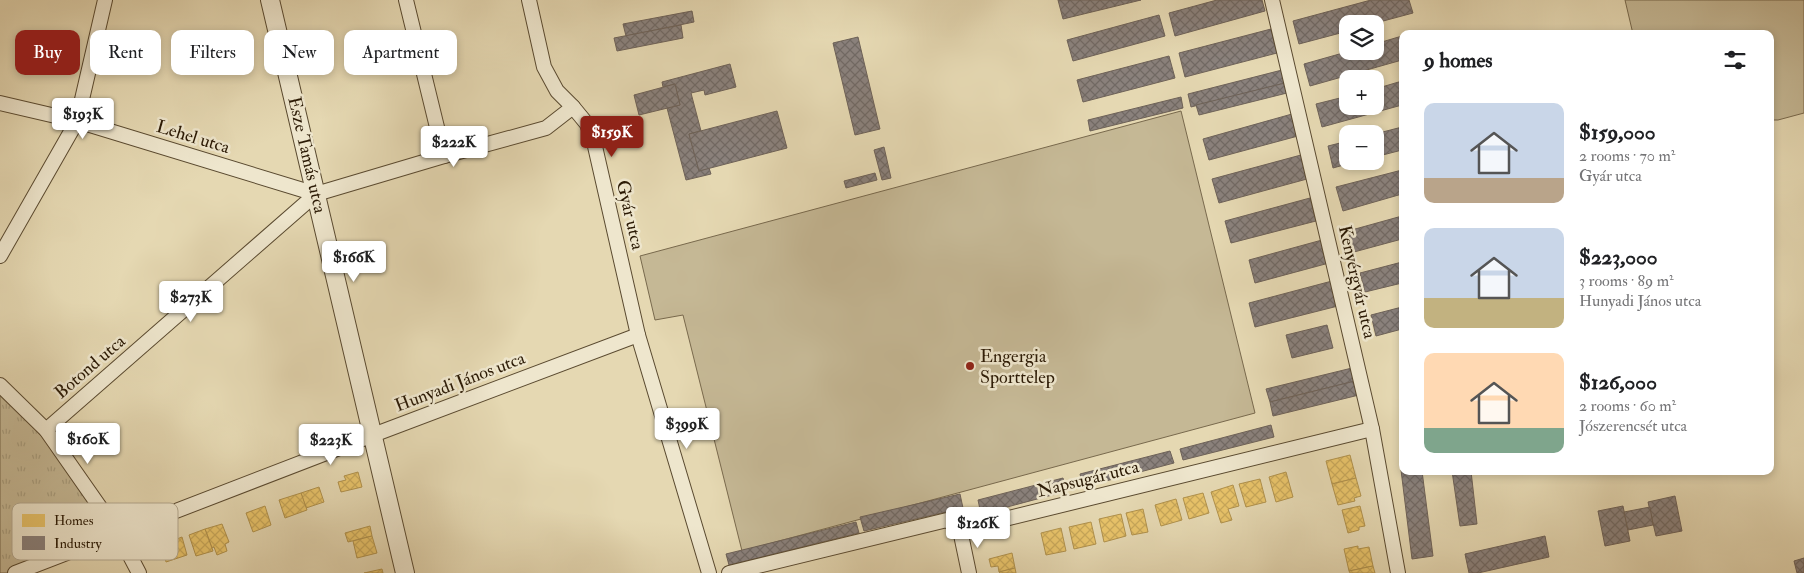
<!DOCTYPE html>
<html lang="en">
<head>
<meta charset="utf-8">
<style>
  body { margin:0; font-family:"IM FELL Double Pica",serif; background:#f2f2f2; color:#202124; height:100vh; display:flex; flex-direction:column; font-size:19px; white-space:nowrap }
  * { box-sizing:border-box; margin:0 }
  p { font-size:16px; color:#757577 }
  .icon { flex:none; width:28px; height:28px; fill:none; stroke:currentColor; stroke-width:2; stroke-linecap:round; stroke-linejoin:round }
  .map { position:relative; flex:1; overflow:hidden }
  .side { position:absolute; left:1399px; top:30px; width:375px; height:445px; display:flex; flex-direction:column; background:#fff; border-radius:10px; box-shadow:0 2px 8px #0003 }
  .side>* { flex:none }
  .banner { position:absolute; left:15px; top:30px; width:475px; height:45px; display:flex; gap:10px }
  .controls { position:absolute; left:1339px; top:15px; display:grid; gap:10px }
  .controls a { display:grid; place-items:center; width:45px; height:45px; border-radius:10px; background:#fff; box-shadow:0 2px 8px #0003; font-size:25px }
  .price { position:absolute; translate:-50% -42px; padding:0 11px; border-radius:5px; background:#fff; color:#222; font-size:16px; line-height:32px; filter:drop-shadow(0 1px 2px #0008) }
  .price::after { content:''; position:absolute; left:50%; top:30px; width:15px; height:11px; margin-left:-8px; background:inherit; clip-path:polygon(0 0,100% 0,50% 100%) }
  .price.on { background:#8f2418; color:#fff }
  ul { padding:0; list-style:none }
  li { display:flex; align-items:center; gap:15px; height:125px; padding:0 25px }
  li span { display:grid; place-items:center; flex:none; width:140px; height:100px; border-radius:10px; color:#555 }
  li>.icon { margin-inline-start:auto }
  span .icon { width:60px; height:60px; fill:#fffc; stroke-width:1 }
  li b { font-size:21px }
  h2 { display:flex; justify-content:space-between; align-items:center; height:60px; padding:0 25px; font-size:21px }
  .tag { padding:0 18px; border-radius:10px; background:#fff; box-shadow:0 2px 8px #0003; font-size:18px; line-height:45px }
  .tag.on { background:#8f2418; color:#fff }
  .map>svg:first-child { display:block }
</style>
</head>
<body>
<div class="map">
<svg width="1804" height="573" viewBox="0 0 1804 573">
  <defs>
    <pattern id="park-tufts" width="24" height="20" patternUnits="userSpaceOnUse" patternTransform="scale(1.25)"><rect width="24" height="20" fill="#c5b895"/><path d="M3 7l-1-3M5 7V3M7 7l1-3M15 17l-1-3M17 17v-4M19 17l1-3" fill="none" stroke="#a99e7f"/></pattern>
    <pattern id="homes-cross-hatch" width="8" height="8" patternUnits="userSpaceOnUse" patternTransform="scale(1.25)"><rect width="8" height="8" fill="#e9c46a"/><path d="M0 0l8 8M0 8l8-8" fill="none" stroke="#c8a85a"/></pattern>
    <pattern id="industry-cross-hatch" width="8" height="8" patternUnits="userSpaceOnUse" patternTransform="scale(1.25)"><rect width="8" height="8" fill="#8a817c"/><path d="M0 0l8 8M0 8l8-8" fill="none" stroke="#716964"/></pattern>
  </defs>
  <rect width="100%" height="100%" fill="#e5d8b2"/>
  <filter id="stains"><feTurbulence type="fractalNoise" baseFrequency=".004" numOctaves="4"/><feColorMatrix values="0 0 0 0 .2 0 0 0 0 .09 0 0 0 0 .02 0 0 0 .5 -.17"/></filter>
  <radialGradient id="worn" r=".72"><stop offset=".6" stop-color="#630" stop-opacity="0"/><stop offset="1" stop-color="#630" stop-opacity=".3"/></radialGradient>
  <g fill="#c5b895" stroke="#78694d">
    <polygon points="1625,0 1804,0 1804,113 1778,120 1770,120 1770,34 1633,34"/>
    <polygon points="1181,111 1255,413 742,551 683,315 655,320 640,256"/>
  </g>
  <polygon fill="url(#park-tufts)" stroke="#78694d" points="0,385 38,420 118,533 15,573 0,573"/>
  <g fill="url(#homes-cross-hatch)" stroke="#b0914c">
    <polygon points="1350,455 1356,478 1332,484 1326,461"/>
    <polygon points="358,472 362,487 341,492 338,482 346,480 344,476"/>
    <polygon points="1286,472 1293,497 1276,502 1269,477"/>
    <polygon points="1356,478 1361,496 1354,498 1355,501 1338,505 1332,484"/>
    <polygon points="1260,479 1266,502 1246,507 1239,484"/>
    <polygon points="1233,485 1239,506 1228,509 1232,520 1221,523 1211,492"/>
    <polygon points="319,487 324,502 306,508 301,493"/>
    <polygon points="301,493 307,510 285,518 279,500"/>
    <polygon points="1203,493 1209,513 1189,519 1183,498"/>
    <polygon points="1176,499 1182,520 1161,526 1155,505"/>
    <polygon points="265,506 271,525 253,532 246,513"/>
    <polygon points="1360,506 1365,526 1359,527 1359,530 1348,533 1342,510"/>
    <polygon points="1143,509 1148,532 1132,535 1126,513"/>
    <polygon points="1121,514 1126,536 1104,542 1099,519"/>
    <polygon points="1091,522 1096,544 1074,549 1069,527"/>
    <polygon points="222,524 229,542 225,544 227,551 217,555 214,547 212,548 205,529"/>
    <polygon points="370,526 372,536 348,542 345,533"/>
    <polygon points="1061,528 1066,551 1046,555 1041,533"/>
    <polygon points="205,529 213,551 196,556 189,535"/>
    <polygon points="372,536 377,553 357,558 353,541"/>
    <polygon points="182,537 187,555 166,562 164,553 171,550 169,542"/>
    <polygon points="1358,546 1358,549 1369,547 1373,566 1349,571 1344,549"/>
    <polygon points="1012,553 1015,568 999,572 998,566 991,567 989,559"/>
    <polygon points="1373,566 1375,573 1350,573 1349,571"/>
    <polygon points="1015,568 1016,573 1000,573 999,572"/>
    <polygon points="382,569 383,573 364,573"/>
  </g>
  <g fill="url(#industry-cross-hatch)" stroke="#6e6258">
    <polygon points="1058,0 1141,0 1063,19"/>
    <polygon points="1217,0 1262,0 1265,11 1175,36 1169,13"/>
    <polygon points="1371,0 1409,0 1413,13 1372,24 1348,24 1348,31 1299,44 1293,21"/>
    <polygon points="692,11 694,22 626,36 623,24"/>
    <polygon points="1159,15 1165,36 1073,61 1067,40"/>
    <polygon points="681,25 683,38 617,51 614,38"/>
    <polygon points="1271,29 1277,53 1185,77 1179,53"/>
    <polygon points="1402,36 1402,60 1310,86 1304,64 1350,51 1375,51 1375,44"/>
    <polygon points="858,37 880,129 855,135 833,43"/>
    <polygon points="1169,56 1175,78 1083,102 1077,80"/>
    <polygon points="730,64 736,87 705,95 704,90 691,93 701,131 689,134 699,171 709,168 711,174 686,180 667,108 680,105 675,84 663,87 662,82"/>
    <polygon points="1282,70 1285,83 1191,107 1188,94"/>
    <polygon points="1402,81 1402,105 1322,127 1316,104 1348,96 1348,106 1375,106 1375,89"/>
    <polygon points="1285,83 1287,93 1199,115 1196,105"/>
    <polygon points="675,84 680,105 639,115 634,95"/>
    <polygon points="1181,97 1183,108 1090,131 1088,120"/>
    <polygon points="777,111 787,148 699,171 689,134"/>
    <polygon points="1292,114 1298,136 1209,160 1203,139"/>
    <polygon points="1402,127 1402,150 1375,157 1375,134"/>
    <polygon points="1348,141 1348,161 1358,161 1333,168 1328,146"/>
    <polygon points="884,147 891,178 882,180 874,150"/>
    <polygon points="1301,155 1307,179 1219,203 1212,179"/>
    <polygon points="1402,170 1402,194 1343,211 1336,187"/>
    <polygon points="875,173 877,180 846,188 844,181"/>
    <polygon points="1310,198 1316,221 1231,243 1225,221"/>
    <polygon points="1402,216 1402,239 1354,252 1348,231"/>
    <polygon points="1322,240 1329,263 1255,283 1249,260"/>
    <polygon points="1402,262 1402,283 1365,292 1360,273"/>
    <polygon points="1332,281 1338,306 1255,327 1249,303"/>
    <polygon points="1402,307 1402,329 1376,336 1371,315"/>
    <polygon points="1327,325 1333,348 1292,358 1286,335"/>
    <polygon points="1352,368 1355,381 1270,402 1266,389"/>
    <polygon points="1355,381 1359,395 1273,416 1270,402"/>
    <polygon points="1271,425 1274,437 1183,460 1180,449"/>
    <polygon points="1170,451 1174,463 1083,487 1080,474"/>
    <polygon points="1401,470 1422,471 1433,556 1412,559"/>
    <polygon points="1452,471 1471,471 1477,524 1460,526"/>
    <polygon points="1063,478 1067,491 981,514 978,500"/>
    <polygon points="960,494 963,508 864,531 860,517"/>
    <polygon points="1675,496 1682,531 1656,536 1648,502"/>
    <polygon points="1623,506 1630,541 1605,546 1598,511"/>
    <polygon points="1650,507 1653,525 1628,530 1624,512"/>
    <polygon points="856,522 859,533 729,565 726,554"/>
    <polygon points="1545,536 1549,557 1478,573 1469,573 1465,554"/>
    <polygon points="1804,558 1804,573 1797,573 1794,561"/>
  </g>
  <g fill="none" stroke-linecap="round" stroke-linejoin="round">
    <defs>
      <g id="minor">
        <polyline points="406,0 444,156"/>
        <polyline points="529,0 544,67 557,91 573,107 587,124 594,142 638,335 709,573"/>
        <polyline points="1272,0 1372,429 1398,573"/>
        <polyline points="0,103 77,121 316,194"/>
        <polyline points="0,256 77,121 105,0"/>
        <polyline points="0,385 46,430 118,533 139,573"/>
        <polyline points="46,430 316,194 444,156 546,128 573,107"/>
        <polyline points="960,530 969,573"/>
        <polyline points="15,573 373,435 638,335"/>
        <polyline points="729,573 947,520 960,530 1372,429"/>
      </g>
      <polyline id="tertiary" points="270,0 405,573"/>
    </defs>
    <use href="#minor" stroke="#5a4a30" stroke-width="16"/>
    <use href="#tertiary" stroke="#5a4a30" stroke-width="20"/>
    <use href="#minor" stroke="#eee6cd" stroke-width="14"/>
    <use href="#tertiary" stroke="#eee6cd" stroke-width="18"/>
  </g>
  <circle fill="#8f2418" stroke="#eee6cd" stroke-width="2" cx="970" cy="366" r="5"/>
  <g text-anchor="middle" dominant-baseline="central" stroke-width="5" stroke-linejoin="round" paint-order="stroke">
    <g font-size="18" fill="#2b1a05" stroke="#eee6cd">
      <text transform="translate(193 137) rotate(17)">Lehel utca</text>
      <text transform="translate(307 155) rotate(77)">Esze Tamás utca</text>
      <text transform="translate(630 215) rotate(77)">Gyár utca</text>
      <text transform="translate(1357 282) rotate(77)">Kenyérgyár utca</text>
      <text transform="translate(90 367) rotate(-41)">Botond utca</text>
      <text transform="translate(460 382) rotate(-21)">Hunyadi János utca</text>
      <text transform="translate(1088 479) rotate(-14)">Napsugár utca</text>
    </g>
    <g font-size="18" fill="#2b1a05" stroke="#eee6cd" text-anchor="start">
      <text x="980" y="356">Engergia<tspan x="980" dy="21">Sporttelep</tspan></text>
    </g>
  </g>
  <rect x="12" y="503" width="166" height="57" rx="8" fill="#eee6cd" stroke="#b4a991" stroke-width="1"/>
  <rect x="22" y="514" width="23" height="13" fill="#e9c46a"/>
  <rect x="22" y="536" width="23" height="14" fill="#8a817c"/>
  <g font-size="14" fill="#2b1a05">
    <text x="54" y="525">Homes</text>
    <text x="54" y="548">Industry</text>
  </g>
  <rect width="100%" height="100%" filter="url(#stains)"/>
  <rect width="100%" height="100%" fill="url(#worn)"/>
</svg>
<div class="controls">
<a><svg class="icon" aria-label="layers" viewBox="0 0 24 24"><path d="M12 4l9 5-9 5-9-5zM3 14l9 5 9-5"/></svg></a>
<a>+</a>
<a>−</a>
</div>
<b class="price" style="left:83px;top:140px">$193K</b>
<b class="price on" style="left:612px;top:158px">$159K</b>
<b class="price" style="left:454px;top:168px">$222K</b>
<b class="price" style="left:354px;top:283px">$166K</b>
<b class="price" style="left:191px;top:323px">$273K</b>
<b class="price" style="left:687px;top:450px">$399K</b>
<b class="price" style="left:88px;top:465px">$160K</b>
<b class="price" style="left:331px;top:466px">$223K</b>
<b class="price" style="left:978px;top:549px">$126K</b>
<div class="banner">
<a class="tag on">Buy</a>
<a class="tag">Rent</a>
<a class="tag">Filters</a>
<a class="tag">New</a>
<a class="tag">Apartment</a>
</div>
<section class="side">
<h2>9 homes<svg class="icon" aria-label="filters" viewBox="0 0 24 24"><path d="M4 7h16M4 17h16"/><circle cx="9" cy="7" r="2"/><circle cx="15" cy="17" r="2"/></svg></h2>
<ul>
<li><span style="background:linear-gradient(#c9d6e8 75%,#b9a48a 0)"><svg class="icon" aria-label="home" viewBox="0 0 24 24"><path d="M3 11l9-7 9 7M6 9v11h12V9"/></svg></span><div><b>$159,000</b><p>2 rooms · 70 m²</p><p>Gyár utca</p></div></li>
<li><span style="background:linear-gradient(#c9d6e8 70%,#c2b280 0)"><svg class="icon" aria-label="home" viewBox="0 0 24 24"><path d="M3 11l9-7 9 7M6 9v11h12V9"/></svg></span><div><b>$223,000</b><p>3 rooms · 89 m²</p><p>Hunyadi János utca</p></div></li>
<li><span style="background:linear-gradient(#ffd9b3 75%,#7fa58c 0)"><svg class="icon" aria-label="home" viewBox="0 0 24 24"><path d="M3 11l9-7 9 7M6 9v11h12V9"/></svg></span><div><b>$126,000</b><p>2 rooms · 60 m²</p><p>Jószerencsét utca</p></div></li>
</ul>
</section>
</div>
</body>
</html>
